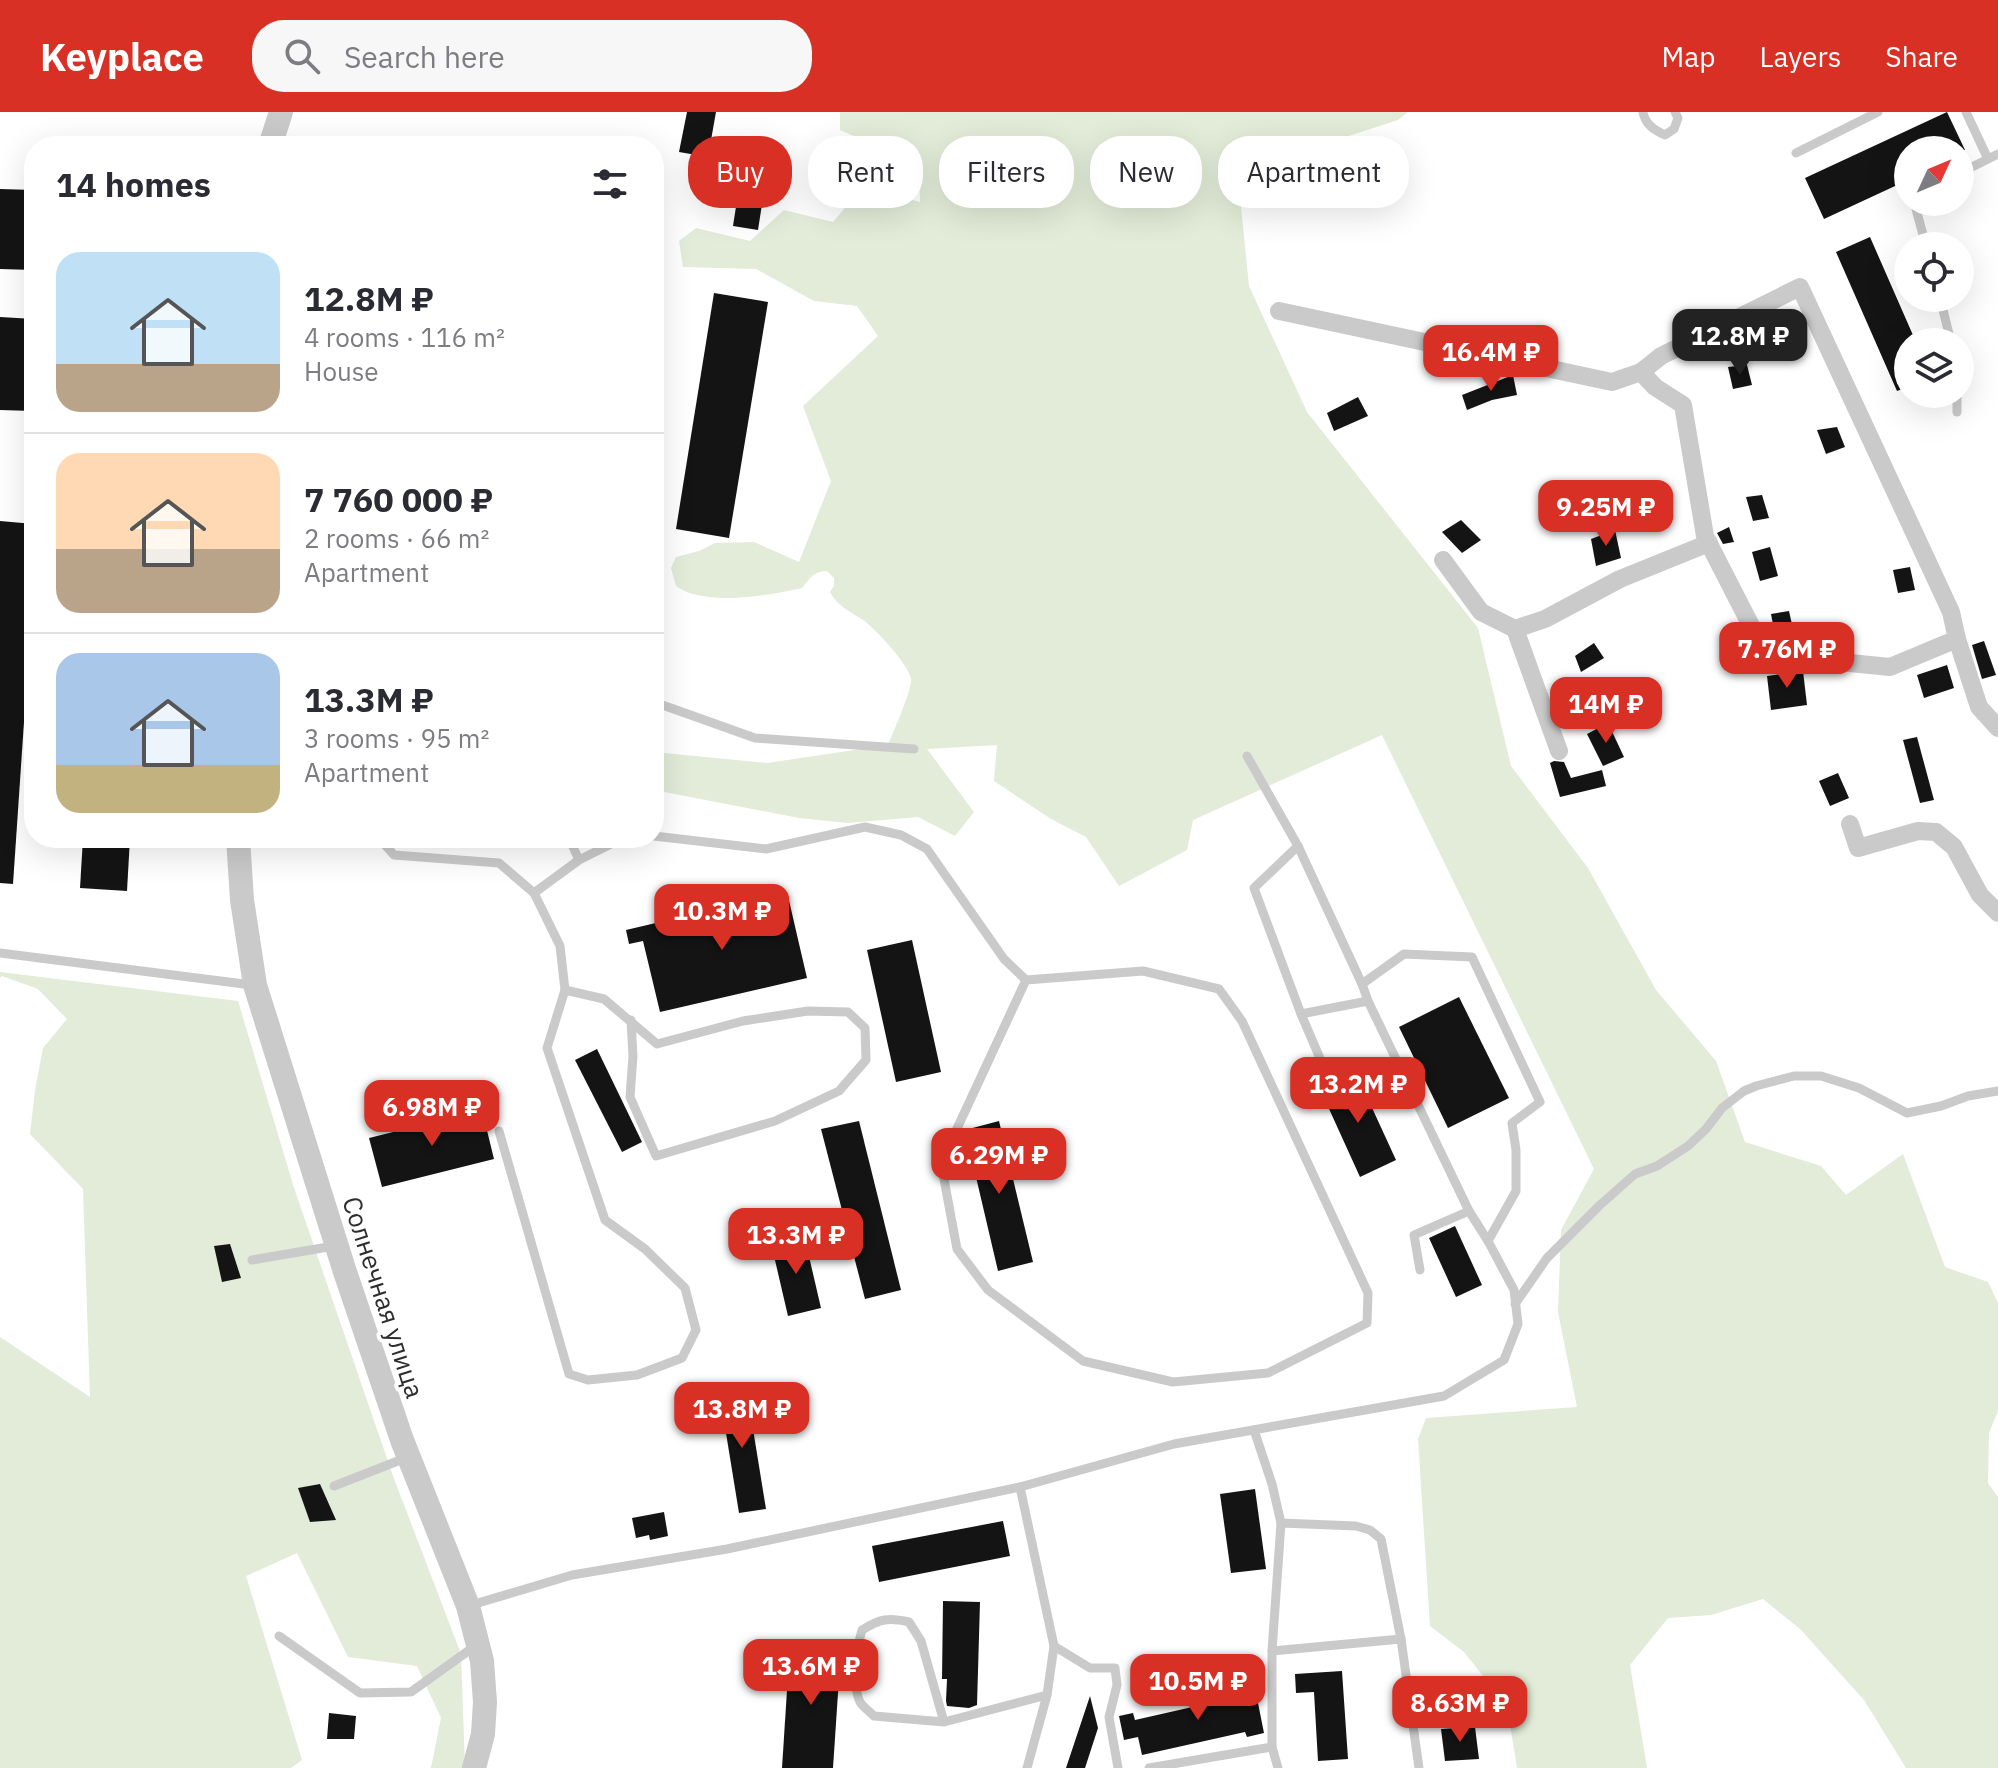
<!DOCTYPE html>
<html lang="en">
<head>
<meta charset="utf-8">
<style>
  body { margin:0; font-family:"IBM Plex Sans",sans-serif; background:#f7f7f7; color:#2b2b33; height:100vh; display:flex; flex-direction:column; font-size:30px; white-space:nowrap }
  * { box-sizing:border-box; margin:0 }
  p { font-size:26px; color:#7c7c81 }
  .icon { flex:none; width:44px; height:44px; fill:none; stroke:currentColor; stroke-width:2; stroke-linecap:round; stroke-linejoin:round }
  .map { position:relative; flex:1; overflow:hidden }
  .drawer { position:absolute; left:24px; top:24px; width:640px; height:712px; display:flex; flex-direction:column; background:#fff; border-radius:32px; box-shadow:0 8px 32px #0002 }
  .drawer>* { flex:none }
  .hud { position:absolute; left:688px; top:24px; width:760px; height:72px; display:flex; gap:16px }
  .needle { width:52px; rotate:46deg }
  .tools { position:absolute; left:1894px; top:24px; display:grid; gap:16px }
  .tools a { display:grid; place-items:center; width:80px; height:80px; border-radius:50%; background:#fff; box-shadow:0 8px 32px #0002; font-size:40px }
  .price { position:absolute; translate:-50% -68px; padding:0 18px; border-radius:16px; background:#d93025; color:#fff; font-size:26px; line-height:52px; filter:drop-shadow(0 2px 4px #0008) }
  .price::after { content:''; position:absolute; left:50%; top:48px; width:24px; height:18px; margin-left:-12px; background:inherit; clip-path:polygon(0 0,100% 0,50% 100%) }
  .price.selected { background:#222; color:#fff }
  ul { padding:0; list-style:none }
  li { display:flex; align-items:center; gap:24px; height:200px; padding:0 32px }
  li+li { border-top:2px solid #e1e1e2 }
  li span { display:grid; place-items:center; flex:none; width:224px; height:160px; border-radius:24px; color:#555 }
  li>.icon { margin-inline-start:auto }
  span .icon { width:96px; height:96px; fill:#fffc; stroke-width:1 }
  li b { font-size:34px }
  h2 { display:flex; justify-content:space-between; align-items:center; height:96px; padding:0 32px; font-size:34px }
  .chip { padding:0 28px; border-radius:32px; background:#fff; box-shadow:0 8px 32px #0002; font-size:28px; line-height:72px }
  .chip.selected { background:#d93025; color:#fff }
  header { display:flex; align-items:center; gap:48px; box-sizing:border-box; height:112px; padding:0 40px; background:#d93025; color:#fff }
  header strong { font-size:38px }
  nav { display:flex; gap:44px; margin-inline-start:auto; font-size:28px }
  .search { width:560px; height:72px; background:#f7f7f7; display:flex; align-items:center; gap:20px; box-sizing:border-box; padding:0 28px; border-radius:32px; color:#7c7c81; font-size:30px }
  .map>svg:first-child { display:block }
</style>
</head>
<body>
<header>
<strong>Keyplace</strong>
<div class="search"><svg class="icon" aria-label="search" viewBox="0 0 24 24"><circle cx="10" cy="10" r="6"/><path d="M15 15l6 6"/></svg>Search here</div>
<nav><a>Map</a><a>Layers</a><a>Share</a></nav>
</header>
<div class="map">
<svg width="1998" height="1656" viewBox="0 0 1998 1656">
  <rect width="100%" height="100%" fill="#fff"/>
  <g fill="#e2ecd8">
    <path d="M840 0H1408L1398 8 1296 41 1240 85 1249 174 1307 300 1478 516 1511 654 1588 756 1656 878 1716 949 1745 1030 1821 1054 1846 1083 1903 1042 1945 1155 1988 1170 1998 1191V1299L1989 1321 1988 1371 1998 1385V1656H1906L1864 1588 1800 1517 1763 1487 1711 1503 1668 1506 1630 1553 1647 1656H1517L1507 1594 1464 1540 1430 1514 1418 1327 1426 1306 1577 1295 1558 1200 1561 1118 1594 1057 1382 623 1193 708 1187 738 1119 774 1086 725 1051 707 994 669 997 633 927 637 974 700 955 724 918 705 848 711 799 706 654 678V640L767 651 888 633C893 620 912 579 911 567 909 553 875 516 863 508 851 500 837 494 830 480L834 474V466L827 459C814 459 810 466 802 476 770 483 726 491 693 482 687 481 681 477 676 474L671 456 676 445 699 439 715 431 754 430 799 450 831 369 803 294 878 224 857 194 814 189 756 157 683 155 679 129 696 116 750 129 784 98 833 110 863 74 920 90 919 52 840 18Z"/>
    <polygon points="0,860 238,889 294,1076 393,1364 461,1542 465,1656 431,1656 441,1606 417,1554 348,1545 297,1441 246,1464 302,1648 291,1656 0,1656 0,1225 90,1285 83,1077 30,1022 35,978 43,936 67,907 38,877 2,864 0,866"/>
  </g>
  <g fill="#141414">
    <polygon points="687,0 716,0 708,45 679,40"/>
    <polygon points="1947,0 1965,38 1908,38 1908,68 1824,107 1805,66"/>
    <polygon points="745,37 770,41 758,118 733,114"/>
    <polygon points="0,77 34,78 34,158 0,157"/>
    <polygon points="1870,125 1916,230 1908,230 1908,275 1897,279 1836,140"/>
    <polygon points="714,181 768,190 729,426 676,417"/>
    <polygon points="0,205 34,207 33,299 0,298"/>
    <polygon points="1747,253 1752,273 1733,277 1728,255"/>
    <polygon points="1513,263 1517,283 1492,288 1467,298 1462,283"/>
    <polygon points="1358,285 1368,304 1334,319 1327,301"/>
    <polygon points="1837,315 1845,335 1826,342 1817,318"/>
    <polygon points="1762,383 1769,406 1753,409 1746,385"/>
    <polygon points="1461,408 1481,428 1462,441 1442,420"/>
    <polygon points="0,409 34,412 34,463 13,772 0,771"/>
    <polygon points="1729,415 1734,430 1723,432 1717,421"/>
    <polygon points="1615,418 1621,446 1596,454 1591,427"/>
    <polygon points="1770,435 1778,464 1760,469 1752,440"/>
    <polygon points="1910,455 1915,478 1898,481 1893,458"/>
    <polygon points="1789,499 1795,526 1776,528 1771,502"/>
    <polygon points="1984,529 1996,563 1982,567 1972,533"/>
    <polygon points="1594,531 1604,546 1581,560 1575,544"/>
    <polygon points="1947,553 1954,576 1924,586 1917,563"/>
    <polygon points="1803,559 1807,593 1771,598 1767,564"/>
    <polygon points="1608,611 1624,645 1603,654 1587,622"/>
    <polygon points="1917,625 1934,688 1920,691 1903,628"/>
    <polygon points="1554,649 1564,650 1571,666 1602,658 1606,674 1560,685 1550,651"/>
    <polygon points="1838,661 1849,686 1830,694 1819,669"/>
    <polygon points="83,726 130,726 127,779 80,776"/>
    <polygon points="787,780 807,866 660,900 643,829 629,832 626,818"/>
    <polygon points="912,828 941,960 896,970 867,838"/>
    <polygon points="1459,885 1509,986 1448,1016 1399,915"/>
    <polygon points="597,937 642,1030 622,1040 575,948"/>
    <polygon points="1356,961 1396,1048 1360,1065 1320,977"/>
    <polygon points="482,998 494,1047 382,1075 369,1026"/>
    <polygon points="859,1009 901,1178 865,1187 821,1017"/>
    <polygon points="999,1009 1033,1150 998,1159 965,1018"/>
    <polygon points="1455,1114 1482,1173 1456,1185 1429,1126"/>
    <polygon points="804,1123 821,1196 788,1204 771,1131"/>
    <polygon points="230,1132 241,1166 222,1170 214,1134"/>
    <polygon points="746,1274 766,1397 739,1401 719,1278"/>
    <polygon points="320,1372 336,1408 310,1410 298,1376"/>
    <polygon points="1255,1377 1266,1457 1231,1461 1220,1382"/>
    <polygon points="664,1400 668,1424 650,1428 649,1423 636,1426 632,1406"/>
    <polygon points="1003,1409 1010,1444 879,1470 872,1434"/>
    <polygon points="943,1489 980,1490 977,1593 969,1596 947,1594 946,1589 947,1567 942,1567"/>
    <polygon points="790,1532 841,1536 833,1656 782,1656"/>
    <polygon points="1342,1559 1348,1647 1318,1649 1314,1580 1296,1581 1295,1562"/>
    <polygon points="1253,1566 1264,1621 1247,1625 1245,1620 1142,1643 1138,1625 1124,1628 1119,1604 1133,1601 1135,1608 1232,1586 1230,1570"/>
    <polygon points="1090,1584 1098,1616 1085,1656 1066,1656"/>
    <polygon points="329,1601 356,1604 354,1627 327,1627"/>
    <polygon points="1475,1615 1479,1647 1445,1649 1441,1617"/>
  </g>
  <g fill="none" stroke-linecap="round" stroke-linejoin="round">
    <g stroke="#cacaca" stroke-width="9">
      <path d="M1643 0C1645 12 1654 18 1665 23L1674 17 1678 6 1675 0"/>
      <polyline points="1966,0 1988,47"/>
      <polyline points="1796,41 1878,0"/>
      <polyline points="1960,61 1998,42"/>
      <polyline points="1917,90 1916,97 1926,134"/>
      <polyline points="1940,186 1951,230"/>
      <polyline points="1957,300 1957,282"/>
      <polyline points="654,590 755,626 914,637"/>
      <polyline points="654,724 766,737 865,715 901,723 927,737 1004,847 1026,868 1143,859 1219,877 1242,909 1368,1181 1367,1211 1268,1261 1173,1270 1083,1249 988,1178 957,1137 941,1051 1026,868"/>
      <polyline points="379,726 394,743 499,751 534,781 560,834 565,878 547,936 605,1108 645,1137 685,1176 696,1218 682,1246 637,1263 588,1268 569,1262 499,1019"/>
      <polyline points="569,726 579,748"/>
      <polyline points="1298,734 1254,776 1301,902 1328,965"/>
      <polyline points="534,781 579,748 623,726"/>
      <polyline points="0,841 252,873"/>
      <polyline points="1362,872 1404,842 1472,845 1540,990 1512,1011 1516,1038 1516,1079 1488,1129"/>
      <polyline points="565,878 604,887 657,932 743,909 808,899 848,900 865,916 866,948 839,979 775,1009 656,1044 630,985 633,944 631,908"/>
      <polyline points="1301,902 1368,889"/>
      <polyline points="252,1148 334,1134"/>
      <polyline points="1420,1158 1414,1123 1469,1099"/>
      <polyline points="1515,1192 1547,1146 1600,1093 1635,1062 1657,1054 1688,1034 1706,1017 1722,996 1744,979 1756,974 1794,964 1821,964 1859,976 1907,1001 1941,994 1968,984 1998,979"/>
      <polyline points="334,1374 408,1345"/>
      <polyline points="1020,1375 1054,1534 1090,1556 1115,1556 1117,1573 1109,1605 1118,1656"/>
      <polyline points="468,1494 572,1463 727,1437 1020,1375 1174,1332 1444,1284 1504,1248 1518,1212 1514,1178 1488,1129 1469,1099 1368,889 1362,872 1298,734 1247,644"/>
      <polyline points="279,1524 360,1581 411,1580 475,1534"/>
      <polyline points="1401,1527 1419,1656"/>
      <polyline points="1272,1539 1401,1527 1381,1427 1370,1418 1356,1414 1281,1411"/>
      <path d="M944 1610 874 1604C870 1600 863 1595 860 1590 852 1575 857 1534 862 1518 880 1507 888 1505 909 1510L921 1529 944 1610 1047 1583 1054 1534"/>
      <polyline points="1272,1635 1278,1656"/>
      <polyline points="1027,1656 1047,1583"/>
      <polyline points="1149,1656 1272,1635 1272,1539 1281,1411 1272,1372 1254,1318"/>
    </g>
    <g stroke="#cacaca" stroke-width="18">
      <polyline points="1279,199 1612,270 1641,260 1655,275 1683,293 1705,424 1763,537 1800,546 1890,555 1957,527 1979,595 1998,616"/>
      <polyline points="1641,260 1661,244 1800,175 1951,500 1957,527"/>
      <polyline points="1443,448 1481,500 1515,517"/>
      <polyline points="1559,639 1515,517 1545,507 1620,467 1709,431"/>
      <polyline points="1850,712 1858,736 1918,719 1936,720 1954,735 1980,783 1998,801"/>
    </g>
    <g stroke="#cacaca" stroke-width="24">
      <polyline points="270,34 281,0"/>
      <polyline points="238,726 242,788 255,873 345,1160 402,1328 468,1494 482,1549 485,1590 483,1622 474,1656"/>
    </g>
  </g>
  <g text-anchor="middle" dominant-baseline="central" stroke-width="8" stroke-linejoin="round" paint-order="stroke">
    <g font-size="26" fill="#2d2d2d" stroke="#fff">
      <text transform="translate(384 1185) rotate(72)">Солнечная улица</text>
    </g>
  </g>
</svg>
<div class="tools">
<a><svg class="needle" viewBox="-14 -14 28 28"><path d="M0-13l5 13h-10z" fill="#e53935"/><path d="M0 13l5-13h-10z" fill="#7c7c81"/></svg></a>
<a><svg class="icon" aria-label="locate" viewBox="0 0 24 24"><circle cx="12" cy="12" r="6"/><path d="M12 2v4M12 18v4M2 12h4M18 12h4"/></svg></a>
<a><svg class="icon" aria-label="layers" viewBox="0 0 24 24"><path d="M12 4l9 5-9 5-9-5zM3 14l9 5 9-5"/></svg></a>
</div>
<b class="price selected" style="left:1740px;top:265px">12.8M ₽</b>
<b class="price" style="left:1491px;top:281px">16.4M ₽</b>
<b class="price" style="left:1606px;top:436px">9.25M ₽</b>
<b class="price" style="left:1787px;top:578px">7.76M ₽</b>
<b class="price" style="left:1606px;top:633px">14M ₽</b>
<b class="price" style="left:722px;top:840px">10.3M ₽</b>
<b class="price" style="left:1358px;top:1013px">13.2M ₽</b>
<b class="price" style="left:432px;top:1036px">6.98M ₽</b>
<b class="price" style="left:999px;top:1084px">6.29M ₽</b>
<b class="price" style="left:796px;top:1164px">13.3M ₽</b>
<b class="price" style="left:742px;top:1338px">13.8M ₽</b>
<b class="price" style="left:811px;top:1595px">13.6M ₽</b>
<b class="price" style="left:1198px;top:1610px">10.5M ₽</b>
<b class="price" style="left:1460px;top:1632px">8.63M ₽</b>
<div class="hud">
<a class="chip selected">Buy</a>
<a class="chip">Rent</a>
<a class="chip">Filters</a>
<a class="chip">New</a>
<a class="chip">Apartment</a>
</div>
<section class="drawer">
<h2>14 homes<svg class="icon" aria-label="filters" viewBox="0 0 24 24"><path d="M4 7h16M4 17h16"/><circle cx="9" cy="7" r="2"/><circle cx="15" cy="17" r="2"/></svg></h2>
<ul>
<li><span style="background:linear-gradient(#bfe0f5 70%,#b9a48a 0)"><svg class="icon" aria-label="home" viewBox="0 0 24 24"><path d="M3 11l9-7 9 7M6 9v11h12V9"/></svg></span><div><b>12.8M ₽</b><p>4 rooms · 116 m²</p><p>House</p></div></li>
<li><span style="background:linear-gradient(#ffd9b3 60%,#b9a48a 0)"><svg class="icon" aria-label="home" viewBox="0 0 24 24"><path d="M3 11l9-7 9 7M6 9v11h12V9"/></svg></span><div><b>7 760 000 ₽</b><p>2 rooms · 66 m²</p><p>Apartment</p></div></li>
<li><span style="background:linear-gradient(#a9c7e8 70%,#c2b280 0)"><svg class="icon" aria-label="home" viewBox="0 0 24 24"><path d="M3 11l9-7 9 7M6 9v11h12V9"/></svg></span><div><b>13.3M ₽</b><p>3 rooms · 95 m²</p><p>Apartment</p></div></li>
</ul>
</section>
</div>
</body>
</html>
